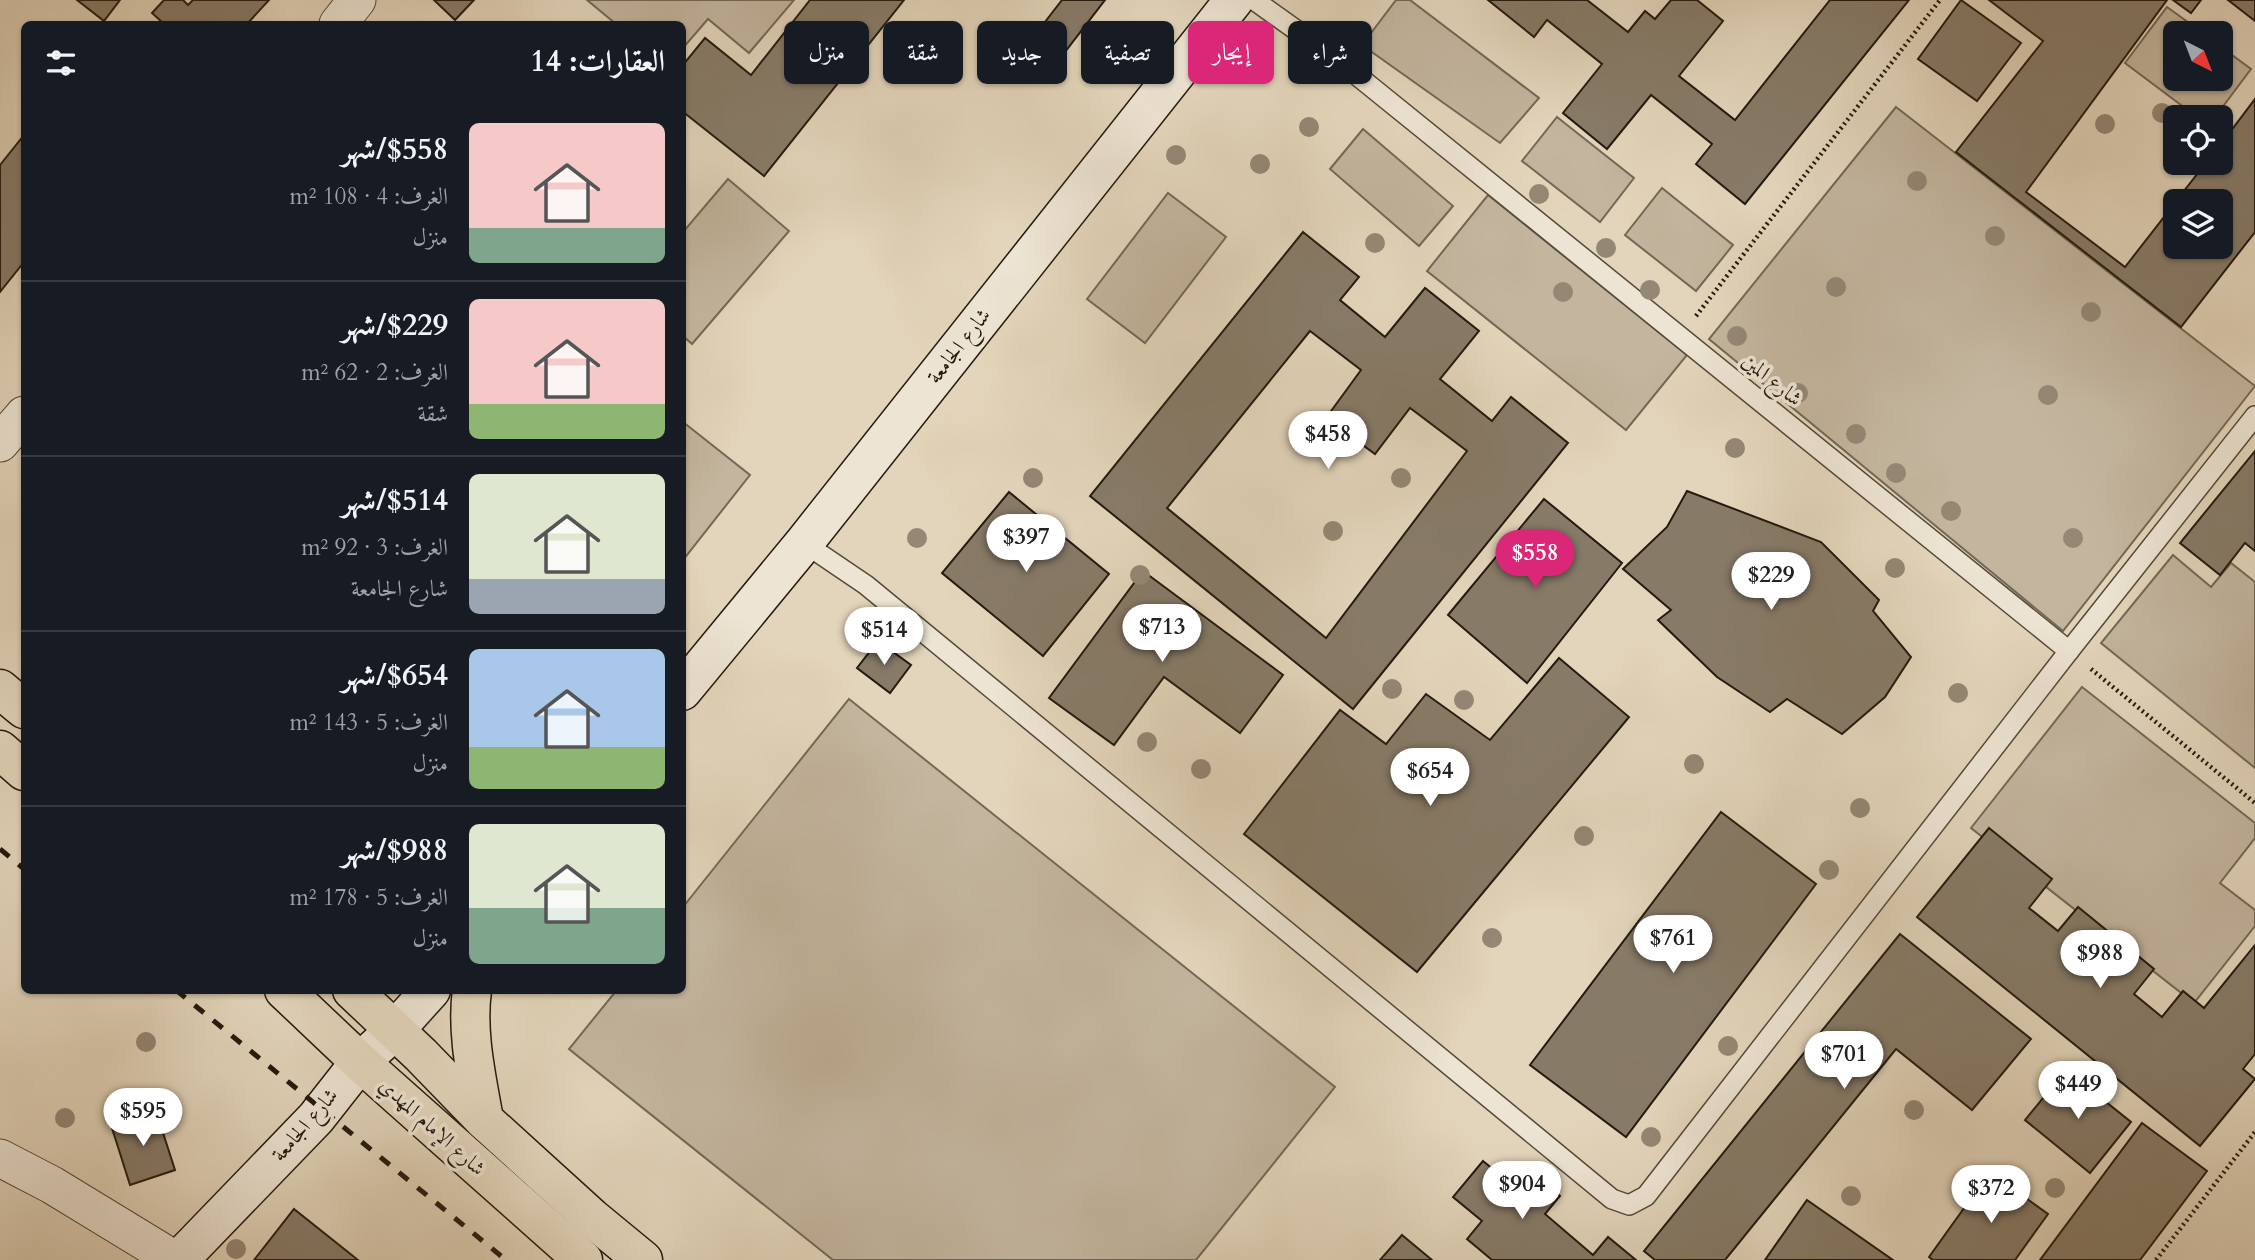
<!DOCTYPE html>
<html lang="ar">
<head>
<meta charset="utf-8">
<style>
  body { margin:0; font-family:Cardo,Amiri,serif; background:#242831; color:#f1f3f6; direction:rtl; height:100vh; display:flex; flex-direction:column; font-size:26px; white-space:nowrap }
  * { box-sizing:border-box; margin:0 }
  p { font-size:23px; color:#9ea1a6 }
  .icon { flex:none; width:38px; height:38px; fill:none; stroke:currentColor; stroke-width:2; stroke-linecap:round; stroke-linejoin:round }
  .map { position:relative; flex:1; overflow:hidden; direction:ltr }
  .sheet { position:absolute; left:21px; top:21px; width:665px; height:973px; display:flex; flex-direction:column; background:#171b24; border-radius:10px; box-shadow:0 2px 5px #0004; direction:rtl }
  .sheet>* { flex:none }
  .banner { position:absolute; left:707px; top:21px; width:665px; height:63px; direction:rtl; display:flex; gap:14px }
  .needle { width:46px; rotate:138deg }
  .tools { position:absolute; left:2163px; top:21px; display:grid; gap:14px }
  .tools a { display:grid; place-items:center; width:70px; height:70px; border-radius:10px; background:#171b24; box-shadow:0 2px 5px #0004; font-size:35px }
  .price { position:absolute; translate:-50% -60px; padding:0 16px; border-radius:24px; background:#fff; color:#222; font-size:23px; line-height:46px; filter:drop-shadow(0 2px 4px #0008) }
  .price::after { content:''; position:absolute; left:50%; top:42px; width:21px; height:16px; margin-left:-10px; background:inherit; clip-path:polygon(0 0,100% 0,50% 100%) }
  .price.active { background:#db2777; color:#fff }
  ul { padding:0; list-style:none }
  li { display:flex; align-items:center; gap:21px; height:175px; padding:0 21px }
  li+li { border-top:2px solid #363941 }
  li span { display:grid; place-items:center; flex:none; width:196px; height:140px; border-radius:10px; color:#555 }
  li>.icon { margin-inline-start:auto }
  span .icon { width:84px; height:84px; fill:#fffc; stroke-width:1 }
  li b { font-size:30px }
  h2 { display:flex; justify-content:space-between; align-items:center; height:84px; padding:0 21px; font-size:30px }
  .chip { padding:0 24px; border-radius:10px; background:#171b24; box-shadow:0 2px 5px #0004; font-size:24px; line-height:63px }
  .chip.active { background:#db2777; color:#fff }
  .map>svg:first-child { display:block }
</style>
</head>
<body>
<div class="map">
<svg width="2255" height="1260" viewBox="0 0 2255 1260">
  <rect width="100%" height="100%" fill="#e3d5bb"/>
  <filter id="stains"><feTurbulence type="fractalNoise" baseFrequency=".00286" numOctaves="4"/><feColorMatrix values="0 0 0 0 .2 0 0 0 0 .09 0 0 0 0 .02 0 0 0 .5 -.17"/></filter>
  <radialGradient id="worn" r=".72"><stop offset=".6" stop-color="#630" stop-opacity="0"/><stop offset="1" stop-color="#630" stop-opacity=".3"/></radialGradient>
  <g fill="#c3b59e" stroke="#746856" stroke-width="2">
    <polygon points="587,0 794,0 749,53 708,19 683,48 682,24 616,24"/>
    <polygon points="1396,0 1410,0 1539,98 1500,143 1362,45"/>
    <polygon points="2167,7 2203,33 2175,33 2175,79 2221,79 2221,47 2251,69 2215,117 2197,117 2125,63"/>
    <polygon points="1896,107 2255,386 2063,631 1709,339"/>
    <polygon points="1557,117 1634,178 1600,222 1522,161"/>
    <polygon points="1363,129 1453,206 1419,246 1330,169"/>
    <polygon points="728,179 789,231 692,344 683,336 683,232"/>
    <polygon points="1662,188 1733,245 1696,291 1625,235"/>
    <polygon points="1168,193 1226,237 1145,343 1087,299"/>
    <polygon points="1488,195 1687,355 1626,430 1427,271"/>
    <polygon points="683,422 750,475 683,560"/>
    <polygon points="2173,555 2211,587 2231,563 2255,582 2255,768 2101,643"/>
    <polygon points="2082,687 2255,823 2255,838 2220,883 2255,910 2255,926 2194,1003 1971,828"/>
    <polygon points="849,699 1335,1087 1196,1260 833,1260 569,1049 616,991 682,990 683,907"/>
  </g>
  <g fill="#877b68" stroke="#241a0f" stroke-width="2" fill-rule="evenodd">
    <polygon points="77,0 120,0 104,21"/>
    <polygon points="164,0 183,0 188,5 193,0 269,0 247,24 164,24 152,13"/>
    <polygon points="434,0 474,0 455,20"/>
    <polygon points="810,0 904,0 764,176 682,111 682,66 705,38 751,75"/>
    <polygon points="1062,0 1105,0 1058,61 1031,40"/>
    <polygon points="1488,0 1587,0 1628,32 1645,11 1655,19 1671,0 1697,0 1723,21 1679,76 1735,120 1830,0 1909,0 1745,204 1696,164 1712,144 1651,95 1607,149 1563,113 1602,64 1547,20 1534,37"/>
    <polygon points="1961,0 2021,43 1977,101 1918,59"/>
    <polygon points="1989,0 2167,0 2026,192 2125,267 2175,203 2175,247 2221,247 2221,201 2176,201 2206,163 2221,163 2221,144 2255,99 2255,232 2181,327 1956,152 2043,41"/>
    <polygon points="2173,0 2201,0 2191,13"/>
    <polygon points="2228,0 2255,0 2255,21"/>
    <polygon points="24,135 24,262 0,292 0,165"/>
    <path d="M1303 232 1359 277 1340 300 1385 337 1425 288 1479 331 1440 379 1492 421 1511 397 1568 443 1353 709 1090 496ZM1310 331 1361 370 1326 418 1375 454 1410 408 1467 451 1326 638 1167 508Z"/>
    <polygon points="2255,451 2255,551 2245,543 2220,575 2180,543"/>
    <polygon points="1687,491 1821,542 1879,600 1873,611 1911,657 1885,697 1842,734 1787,699 1770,712 1717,677 1658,620 1671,610 1623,569 1667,527"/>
    <polygon points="1009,492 1109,574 1043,656 942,573"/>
    <polygon points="1544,499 1622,563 1527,683 1448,615"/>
    <polygon points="1143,571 1283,675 1240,733 1164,677 1114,745 1049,698"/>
    <polygon points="878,641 911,665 890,693 857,668"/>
    <polygon points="1559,658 1629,717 1417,972 1244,834 1340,710 1386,744 1426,694 1490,740"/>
    <polygon points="1721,812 1816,884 1626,1137 1530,1065"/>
    <polygon points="1989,828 2052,879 2029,908 2058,931 2078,907 2154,969 2134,994 2162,1017 2183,991 2204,1008 2255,945 2255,1054 2243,1069 2255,1079 2200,1146 1917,917"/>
    <polygon points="1900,934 2031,1039 1972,1110 1896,1049 1725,1260 1655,1260 1644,1251"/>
    <polygon points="2066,1070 2131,1122 2090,1173 2025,1120"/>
    <polygon points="156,1111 175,1170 130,1185 111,1125"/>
    <polygon points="2142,1123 2207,1171 2140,1260 2040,1260"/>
    <polygon points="1483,1161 1517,1189 1531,1172 1560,1196 1545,1214 1593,1255 1608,1237 1636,1260 1492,1260 1467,1239 1482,1221 1453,1197"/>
    <polygon points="1990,1172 2048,1214 2015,1260 1933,1260 1929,1257"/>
    <polygon points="1807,1200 1893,1260 1765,1260"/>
    <polygon points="294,1209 358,1260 254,1260"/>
    <polygon points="1402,1235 1432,1260 1380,1260"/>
  </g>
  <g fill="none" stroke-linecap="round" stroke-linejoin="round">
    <defs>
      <g id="lane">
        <polyline points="1254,0 1338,60 2069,651"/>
        <polyline points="804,543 866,585 1612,1199 1629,1205 1646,1196 2069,651 2255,416"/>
      </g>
      <g id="street">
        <polyline points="338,24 357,0"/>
        <polyline points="0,443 24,415"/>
        <polyline points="0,1158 52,1185 175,1260"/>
      </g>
      <g id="secondary">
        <polyline points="682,691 804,543 1234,0"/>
        <polyline points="179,1260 316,1118 360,1062 395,1030 431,990"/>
      </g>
      <g id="primary">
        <polyline points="0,689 24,709"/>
        <polyline points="0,750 24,771"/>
        <polyline points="284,990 360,1062 583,1260"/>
        <polyline points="352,990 421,1055 484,1120 592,1218 643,1260"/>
        <path d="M472 990C466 1033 477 1079 484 1120"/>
      </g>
    </defs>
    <use href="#lane" stroke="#54493a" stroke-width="22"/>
    <use href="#street" stroke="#54493a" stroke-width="39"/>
    <use href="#secondary" stroke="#241a0f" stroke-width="41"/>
    <use href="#primary" stroke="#241a0f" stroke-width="41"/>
    <g stroke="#241a0f" stroke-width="4.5" stroke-dasharray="2 3.5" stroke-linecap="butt">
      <polyline points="1696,316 1940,0"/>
      <polyline points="2091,669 2255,803"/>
      <polyline points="2156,1260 2255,1132"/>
    </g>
    <use href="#lane" stroke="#ede4d3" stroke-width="19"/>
    <use href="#street" stroke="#ede4d3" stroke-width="37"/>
    <use href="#secondary" stroke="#ede4d3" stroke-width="38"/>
    <use href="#primary" stroke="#e3d5bb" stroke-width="38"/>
    <g stroke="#241a0f" stroke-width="5" stroke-dasharray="12 12" stroke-linecap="butt">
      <polyline points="0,849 24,869"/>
      <polyline points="176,990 506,1260"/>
    </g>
  </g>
  <g fill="#948774">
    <circle cx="2162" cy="113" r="10"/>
    <circle cx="2105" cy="124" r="10"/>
    <circle cx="1309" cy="127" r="10"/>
    <circle cx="1176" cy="155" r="10"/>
    <circle cx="1260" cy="164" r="10"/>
    <circle cx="1917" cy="181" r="10"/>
    <circle cx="1539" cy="194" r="10"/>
    <circle cx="1995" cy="236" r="10"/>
    <circle cx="1375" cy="243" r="10"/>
    <circle cx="1606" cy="248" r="10"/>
    <circle cx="1836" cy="287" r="10"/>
    <circle cx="1650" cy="290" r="10"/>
    <circle cx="1563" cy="292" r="10"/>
    <circle cx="2091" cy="312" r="10"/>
    <circle cx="1737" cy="336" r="10"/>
    <circle cx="1798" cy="393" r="10"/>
    <circle cx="2048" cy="395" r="10"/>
    <circle cx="1856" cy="434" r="10"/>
    <circle cx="1735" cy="448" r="10"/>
    <circle cx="1896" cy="473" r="10"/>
    <circle cx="1033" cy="478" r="10"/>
    <circle cx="1401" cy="478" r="10"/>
    <circle cx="1951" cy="511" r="10"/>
    <circle cx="1333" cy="531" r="10"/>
    <circle cx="917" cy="538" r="10"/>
    <circle cx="2073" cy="538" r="10"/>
    <circle cx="1895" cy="568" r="10"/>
    <circle cx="1140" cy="575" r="10"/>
    <circle cx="1392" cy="689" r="10"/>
    <circle cx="1958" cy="693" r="10"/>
    <circle cx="1464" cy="700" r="10"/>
    <circle cx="1147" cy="742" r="10"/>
    <circle cx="1694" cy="764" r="10"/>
    <circle cx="1201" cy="769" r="10"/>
    <circle cx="1860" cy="808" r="10"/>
    <circle cx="1584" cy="836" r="10"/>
    <circle cx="1829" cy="870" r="10"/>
    <circle cx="1492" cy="938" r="10"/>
    <circle cx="146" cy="1042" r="10"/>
    <circle cx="1728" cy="1046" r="10"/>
    <circle cx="1914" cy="1110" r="10"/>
    <circle cx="65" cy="1118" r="10"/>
    <circle cx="1651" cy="1137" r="10"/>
    <circle cx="2055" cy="1188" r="10"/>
    <circle cx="1851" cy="1196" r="10"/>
    <circle cx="236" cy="1249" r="10"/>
  </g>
  <g text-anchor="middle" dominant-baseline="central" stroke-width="7" stroke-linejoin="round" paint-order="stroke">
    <g font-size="21" fill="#241a0f" stroke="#ede4d3">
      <text transform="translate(959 346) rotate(-52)">شارع الجامعة</text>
      <text transform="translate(1772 380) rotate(39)">شارع المين</text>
      <text transform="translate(305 1125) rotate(-49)">شارع الجامعة</text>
      <text transform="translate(432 1127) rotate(42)">شارع الإمام المهدي</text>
    </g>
  </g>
  <rect width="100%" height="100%" filter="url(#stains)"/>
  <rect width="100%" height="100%" fill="url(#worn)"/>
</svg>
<div class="tools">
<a><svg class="needle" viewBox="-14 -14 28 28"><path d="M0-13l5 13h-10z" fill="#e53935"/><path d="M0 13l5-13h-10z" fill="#9ea1a6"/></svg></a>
<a><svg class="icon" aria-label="locate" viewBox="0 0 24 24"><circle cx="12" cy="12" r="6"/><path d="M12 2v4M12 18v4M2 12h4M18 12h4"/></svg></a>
<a><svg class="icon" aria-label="layers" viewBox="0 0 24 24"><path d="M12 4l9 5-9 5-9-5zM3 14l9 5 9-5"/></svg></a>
</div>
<b class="price" style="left:1328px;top:471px">$458</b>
<b class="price" style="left:1026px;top:574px">$397</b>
<b class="price active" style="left:1535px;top:590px">$558</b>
<b class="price" style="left:1771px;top:612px">$229</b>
<b class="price" style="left:1162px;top:664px">$713</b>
<b class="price" style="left:884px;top:667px">$514</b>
<b class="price" style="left:1430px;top:808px">$654</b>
<b class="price" style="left:1673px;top:975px">$761</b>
<b class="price" style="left:2100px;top:990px">$988</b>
<b class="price" style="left:1844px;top:1091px">$701</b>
<b class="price" style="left:2078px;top:1121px">$449</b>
<b class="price" style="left:143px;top:1148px">$595</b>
<b class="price" style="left:1522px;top:1221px">$904</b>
<b class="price" style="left:1991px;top:1225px">$372</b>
<div class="banner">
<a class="chip">شراء</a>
<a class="chip active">إيجار</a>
<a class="chip">تصفية</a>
<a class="chip">جديد</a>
<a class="chip">شقة</a>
<a class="chip">منزل</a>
</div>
<section class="sheet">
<h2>العقارات: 14<svg class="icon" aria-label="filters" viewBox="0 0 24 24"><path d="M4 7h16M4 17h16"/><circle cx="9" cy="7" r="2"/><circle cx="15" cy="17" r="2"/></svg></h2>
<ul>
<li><span style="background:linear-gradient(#f6c9c9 75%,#7fa58c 0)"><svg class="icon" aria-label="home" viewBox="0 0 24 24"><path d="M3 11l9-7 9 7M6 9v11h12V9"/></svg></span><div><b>$558/شهر</b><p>الغرف: 4 · 108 m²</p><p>منزل</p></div></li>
<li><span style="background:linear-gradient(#f6c9c9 75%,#8fb573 0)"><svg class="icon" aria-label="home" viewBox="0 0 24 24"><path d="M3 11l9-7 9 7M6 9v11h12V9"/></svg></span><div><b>$229/شهر</b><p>الغرف: 2 · 62 m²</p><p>شقة</p></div></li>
<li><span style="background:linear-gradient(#dfe7d0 75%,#9aa5b1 0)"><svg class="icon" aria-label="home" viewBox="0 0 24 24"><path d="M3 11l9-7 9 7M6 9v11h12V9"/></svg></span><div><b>$514/شهر</b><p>الغرف: 3 · 92 m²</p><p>شارع الجامعة</p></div></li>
<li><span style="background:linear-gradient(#a9c7e8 70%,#8fb573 0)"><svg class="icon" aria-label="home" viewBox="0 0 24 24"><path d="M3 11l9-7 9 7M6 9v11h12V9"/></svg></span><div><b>$654/شهر</b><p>الغرف: 5 · 143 m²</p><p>منزل</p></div></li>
<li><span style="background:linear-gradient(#dfe7d0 60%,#7fa58c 0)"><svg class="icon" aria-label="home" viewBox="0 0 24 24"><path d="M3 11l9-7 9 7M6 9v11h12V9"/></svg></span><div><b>$988/شهر</b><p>الغرف: 5 · 178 m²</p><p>منزل</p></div></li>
</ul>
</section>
</div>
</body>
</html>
